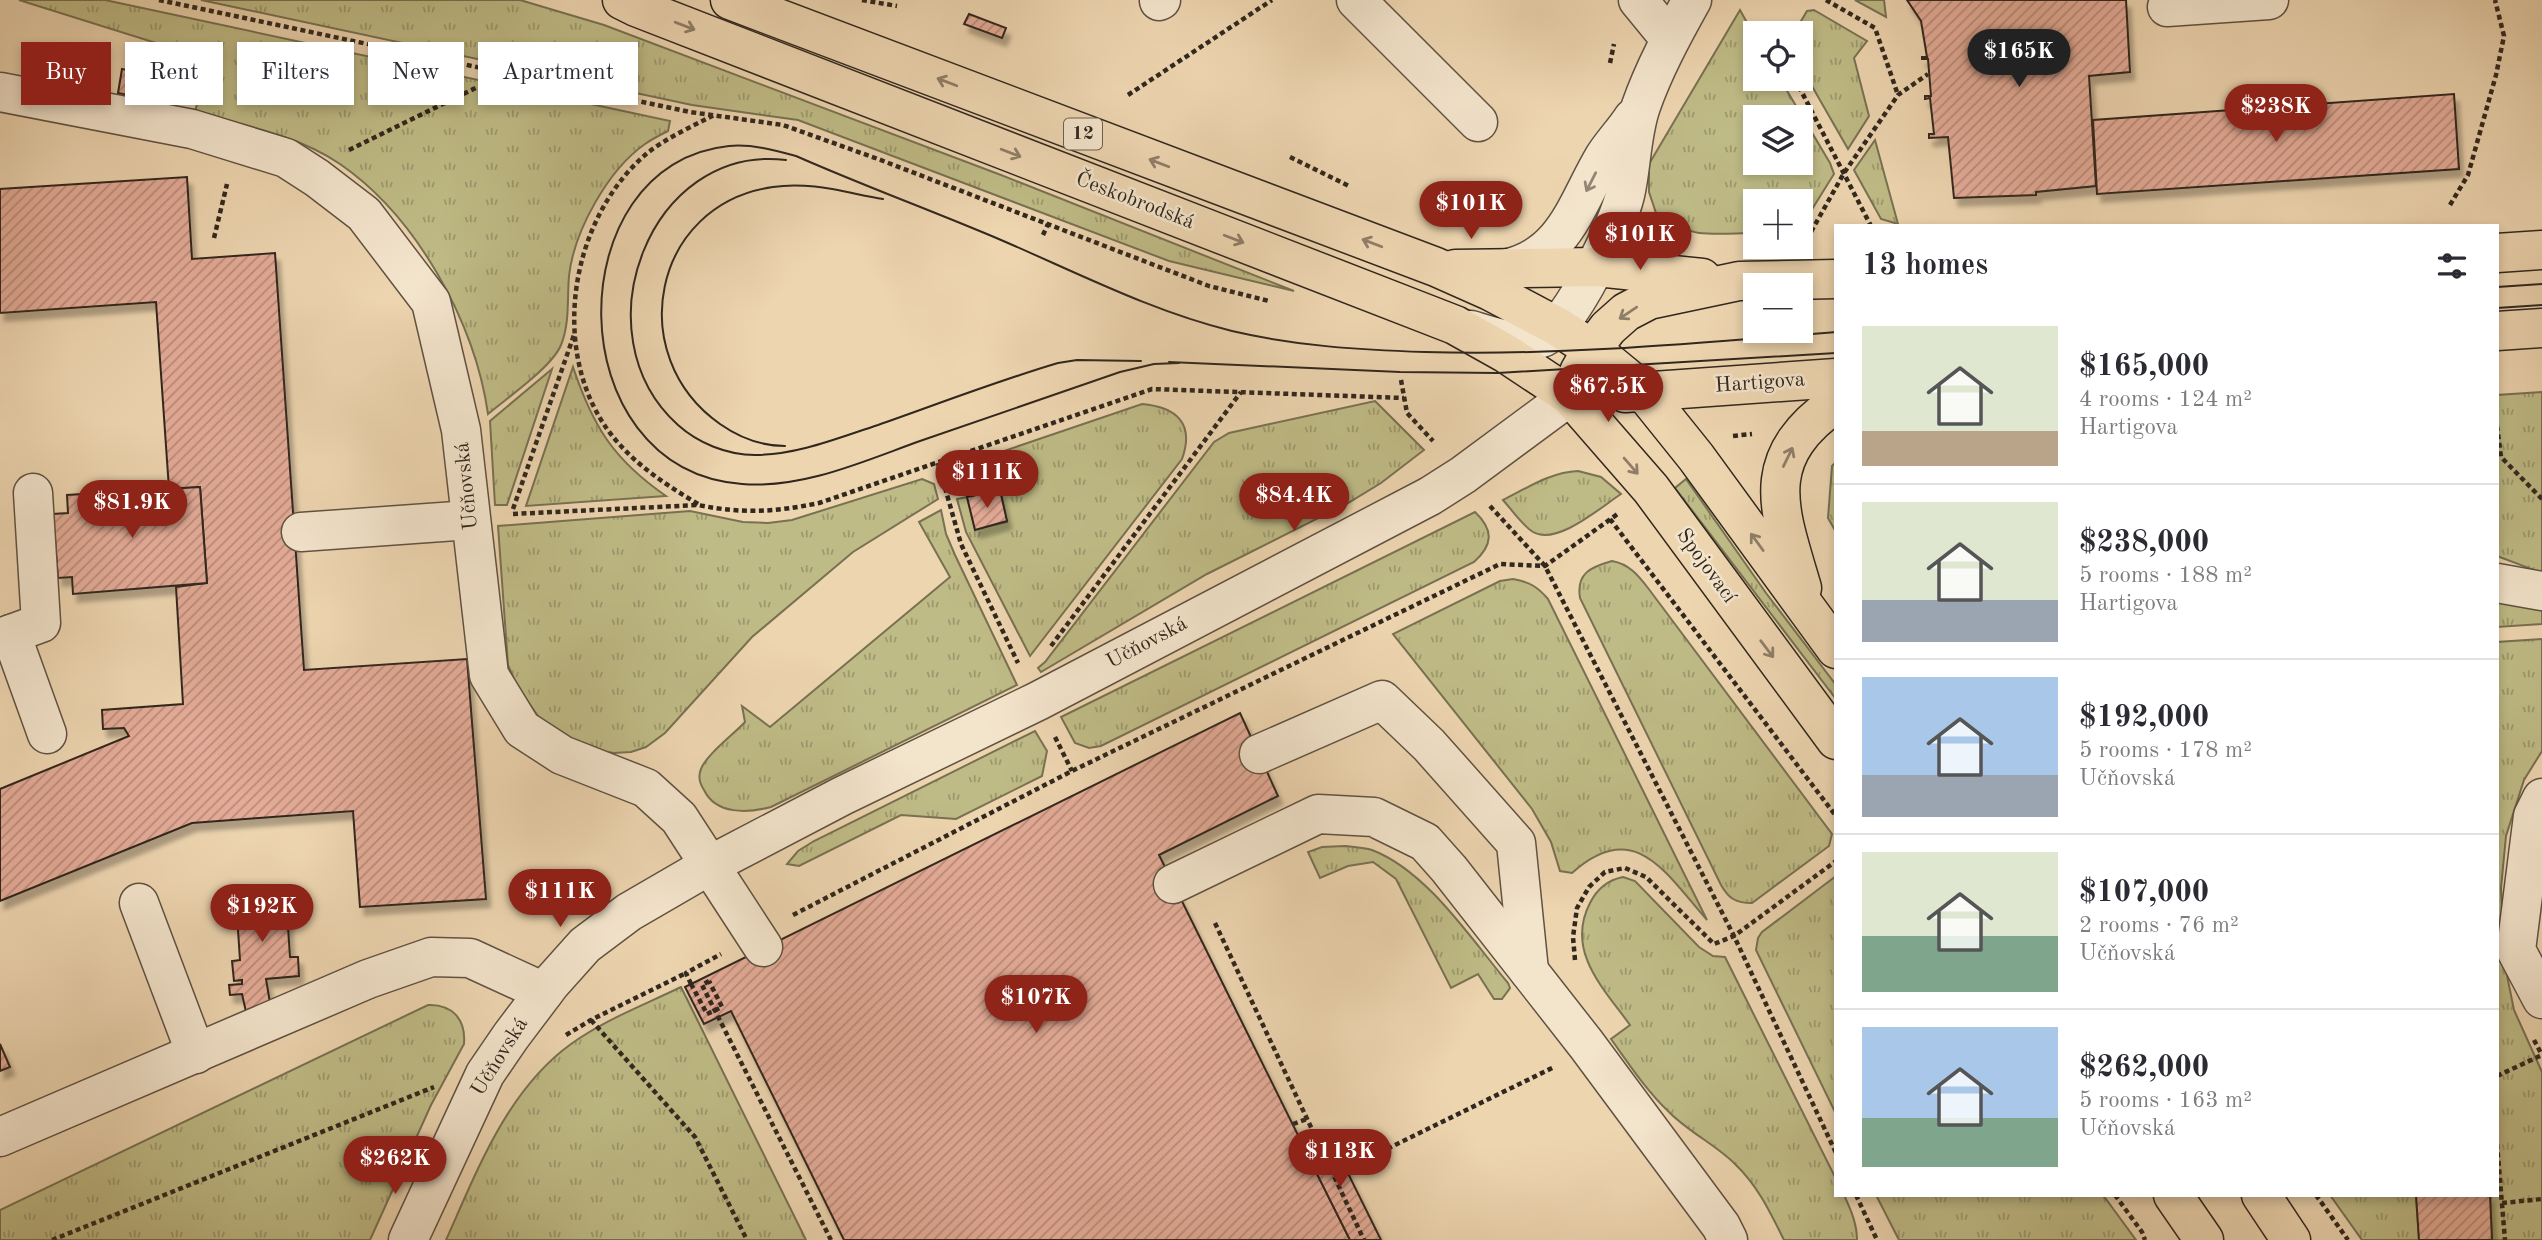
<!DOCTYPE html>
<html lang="en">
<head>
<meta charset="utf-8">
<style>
  body { margin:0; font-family:"Old Standard TT",serif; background:#f2f2f3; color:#2b2b33; height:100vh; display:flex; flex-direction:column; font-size:26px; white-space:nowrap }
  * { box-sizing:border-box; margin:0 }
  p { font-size:23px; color:#7c7c81 }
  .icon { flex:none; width:38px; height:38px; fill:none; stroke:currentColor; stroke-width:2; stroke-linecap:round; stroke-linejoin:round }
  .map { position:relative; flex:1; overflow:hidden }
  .panel { position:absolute; left:1834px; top:224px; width:665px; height:973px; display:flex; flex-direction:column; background:#fff; border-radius:0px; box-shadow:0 4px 10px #0003 }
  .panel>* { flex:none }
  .guide { position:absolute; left:21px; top:42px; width:665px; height:63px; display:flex; gap:14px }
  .controls { position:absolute; left:1743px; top:21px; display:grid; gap:14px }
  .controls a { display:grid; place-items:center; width:70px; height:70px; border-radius:0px; background:#fff; box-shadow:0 4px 10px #0003; font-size:35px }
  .price { position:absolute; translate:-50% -60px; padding:0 16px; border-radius:24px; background:#8f2418; color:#fff; font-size:23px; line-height:46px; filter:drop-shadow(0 2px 4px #0008) }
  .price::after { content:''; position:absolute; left:50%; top:42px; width:21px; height:16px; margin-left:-10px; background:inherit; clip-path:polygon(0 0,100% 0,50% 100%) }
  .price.on { background:#222; color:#fff }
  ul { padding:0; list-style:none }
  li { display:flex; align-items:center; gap:21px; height:175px; padding:0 28px }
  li+li { border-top:2px solid #e1e1e2 }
  li span { display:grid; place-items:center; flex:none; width:196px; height:140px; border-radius:0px; color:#555 }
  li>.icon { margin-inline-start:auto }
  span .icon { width:84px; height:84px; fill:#fffc; stroke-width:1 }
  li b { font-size:30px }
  h2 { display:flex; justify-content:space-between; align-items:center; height:84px; padding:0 28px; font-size:30px }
  .pill { padding:0 24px; border-radius:0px; background:#fff; box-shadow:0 4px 10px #0003; font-size:24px; line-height:63px }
  .pill.on { background:#8f2418; color:#fff }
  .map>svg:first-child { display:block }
</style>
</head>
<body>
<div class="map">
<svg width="2542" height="1240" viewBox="0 0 2542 1240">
  <defs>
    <pattern id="grass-tufts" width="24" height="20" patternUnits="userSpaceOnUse" patternTransform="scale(1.75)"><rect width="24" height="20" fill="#bfbb86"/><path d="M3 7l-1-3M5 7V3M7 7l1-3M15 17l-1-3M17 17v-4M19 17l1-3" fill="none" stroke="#9c986d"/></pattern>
    <pattern id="building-hatch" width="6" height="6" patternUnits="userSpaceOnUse" patternTransform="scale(1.75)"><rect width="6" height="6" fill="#e4ab97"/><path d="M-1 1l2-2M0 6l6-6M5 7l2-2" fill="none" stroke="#b98b7b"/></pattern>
    <filter id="shadow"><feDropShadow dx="4.5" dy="8" stdDeviation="2" flood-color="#0004"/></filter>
  </defs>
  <rect width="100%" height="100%" fill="#edd5b0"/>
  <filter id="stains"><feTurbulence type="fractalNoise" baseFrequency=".00286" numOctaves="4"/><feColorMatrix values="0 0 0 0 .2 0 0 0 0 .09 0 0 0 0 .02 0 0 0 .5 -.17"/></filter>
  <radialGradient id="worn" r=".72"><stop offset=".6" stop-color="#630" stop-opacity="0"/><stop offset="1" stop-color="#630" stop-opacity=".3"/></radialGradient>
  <g fill="url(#grass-tufts)" stroke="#787152" stroke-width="2" fill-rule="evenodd">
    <path d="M19 0H105L670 121 668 131C660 135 652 139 645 144 608 170 574 231 569 276 567 298 570 323 561 345 552 367 507 398 488 414 475 323 417 217 340 164 297 135 244 125 195 112L204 76 185 52Z"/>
    <polygon points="201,0 520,0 604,25 1001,175 1294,291 1169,261 798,120 692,105"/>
    <polygon points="1855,0 1884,0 1886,17"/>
    <path d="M1740 10 1755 37V79H1780L1830 163 1834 174 1801 227V201H1755V233C1737 233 1717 235 1699 233 1681 231 1677 218 1658 219L1649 192V164ZM1755 117H1801V163H1755Z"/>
    <polygon points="1814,10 1867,41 1854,58 1869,116 1848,149 1801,67 1801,33 1794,33 1807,11"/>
    <polygon points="1875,140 1898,224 1881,219 1854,170"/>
    <path d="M573 367C593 427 614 460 666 496L526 506Z"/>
    <polygon points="552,369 507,505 495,505 490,421"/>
    <polygon points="2542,392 2542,573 2497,556 2497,395"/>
    <polygon points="1375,401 1424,450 1381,483 1348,503 1207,574 1041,672 1038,668 1045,662 1214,442 1229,433"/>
    <path d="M1142 404C1176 407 1195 423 1182 459L1030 656 966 532 957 499 967 497 975 529 1007 522 998 480 955 489 952 477 957 467Z"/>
    <polygon points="1836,462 1836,532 1828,518 1832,466"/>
    <path d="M1578 471 1601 477 1621 494C1601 507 1557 546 1533 532 1522 525 1512 510 1503 500 1527 488 1551 472 1578 471Z"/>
    <polygon points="922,479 934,484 938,499 853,552 752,637 665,733 646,747 631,752 614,753 595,750 577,743 540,719 517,686 508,665 498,526 690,511 743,522 768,523 792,520"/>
    <polygon points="1686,479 1766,593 1836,685 1836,699 1675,488"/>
    <path d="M941 510 946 534 955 555 1017 685 771 807C748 813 716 815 704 790 700 784 698 776 701 769 706 755 734 734 745 722L742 706 770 727 950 577 919 522Z"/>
    <path d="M1475 512C1494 530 1493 545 1474 562L1101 746 1089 748 1075 743 1061 717Z"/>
    <path d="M1612 561C1629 564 1638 575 1648 588L1832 834 1829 846 1752 903C1736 903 1729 899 1721 885L1580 598C1576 573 1591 567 1612 561Z"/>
    <path d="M1513 579C1529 582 1537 586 1548 599L1707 920C1666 874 1635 816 1572 873L1560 871 1551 842 1532 809 1393 634 1500 581Z"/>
    <polygon points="2497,588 2542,605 2542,624 2497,627"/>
    <polygon points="2542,639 2542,751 2524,780 2506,836 2501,888 2504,961 2514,1010 2542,1072 2542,1240 2492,1240 2490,1195 2497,1195 2497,642"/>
    <polygon points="1035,731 1047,751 1042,776 956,819 901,815 799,866 787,864 798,851 814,841"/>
    <path d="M1345 846C1353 847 1363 847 1372 850 1427 871 1471 939 1508 983L1510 988 1502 999H1494L1478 974 1451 988 1396 879 1373 862 1348 866 1320 878 1308 852 1322 847Z"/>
    <polygon points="1836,876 1836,1114 1756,950 1758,938 1762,932"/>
    <path d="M1623 877 1635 881 1699 947 1713 956 1725 957 1836 1179V1195H1844C1851 1210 1857 1224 1857 1240H1784C1770 1212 1758 1186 1735 1164 1715 1144 1688 1132 1668 1111 1646 1090 1629 1064 1611 1039L1630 1025C1604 989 1565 951 1590 903 1597 889 1608 880 1623 877Z"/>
    <path d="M681 987 806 1240H446C477 1171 507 1090 571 1044 604 1020 644 1005 681 987Z"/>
    <path d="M428 1005C453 1004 466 1020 464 1044L431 1105 370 1240H0V1210Z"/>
    <polygon points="1876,1195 2103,1195 2136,1240 1899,1240"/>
    <polygon points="2330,1195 2416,1195 2419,1240 2362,1240"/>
  </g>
  <g fill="url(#building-hatch)" stroke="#31271e" stroke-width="2" filter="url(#shadow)">
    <polygon points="1907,0 2126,0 2130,72 2089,76 2096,186 2036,192 2036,195 1954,198 1948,137 1929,138 1929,134 1934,134 1930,98 1925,99 1925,96 1931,96 1928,59 1922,59 1922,57 1927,57 1921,21"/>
    <polygon points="969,14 1006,28 1002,38 964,24"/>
    <polygon points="122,69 155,75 151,100 118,93"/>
    <polygon points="2454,94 2459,169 2097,194 2093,120"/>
    <polygon points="187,177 192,259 275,253 304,670 467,659 486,899 360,907 353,811 192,823 0,901 0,789 129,736 124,728 103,729 102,710 183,704 176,587 207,583 200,487 169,489 156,302 0,313 0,189"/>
    <polygon points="200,487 207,583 73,594 72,577 58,578 53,514 68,513 67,495"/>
    <polygon points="1000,490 1007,521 975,530 967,497"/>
    <polygon points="1240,713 1278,796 1159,855 1350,1240 844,1240 731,1011 704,1024 685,987"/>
    <polygon points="293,891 295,911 287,912 290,957 298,957 299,976 266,979 270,1003 246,1012 242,994 230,995 229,985 242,984 242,980 234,981 232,961 240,960 237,915 229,916 228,896"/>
    <polygon points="0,1044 10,1067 0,1071"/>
    <polygon points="1328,1133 1381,1240 1350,1240 1302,1144"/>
    <polygon points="2416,1195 2490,1195 2492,1240 2419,1240"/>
  </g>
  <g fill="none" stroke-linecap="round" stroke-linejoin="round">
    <defs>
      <g id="minor">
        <polyline points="1356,0 1478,122"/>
        <polyline points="1638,0 1670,39"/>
        <polyline points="1159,1 1161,0"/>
        <polyline points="2167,7 2269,0"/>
        <polyline points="0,92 192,129 286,158 317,178 364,214 431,302 461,430 489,675 522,729 562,755 646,788 679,818 763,947"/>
        <path d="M1504 269C1565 257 1576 204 1604 157 1612 144 1624 132 1633 118"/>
        <path d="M1471 330C1494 337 1521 347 1544 337 1571 325 1618 225 1625 195 1632 165 1631 135 1641 106 1654 69 1673 34 1692 0"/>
        <polyline points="301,532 470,520"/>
        <polyline points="2497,583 2542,591"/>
        <polyline points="11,634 41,623 33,493"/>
        <polyline points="0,638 11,634 47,734"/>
        <polyline points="1259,754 1382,700 1429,745 1516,843 1529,971"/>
        <polyline points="2542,798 2533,816 2516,950 2542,999"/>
        <polyline points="1173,884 1318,814 1374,817 1425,842 1449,869 1586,1044 1721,1226 1728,1240"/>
        <polyline points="139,903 196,1054"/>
        <polyline points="0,1137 368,979 431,957 470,958 544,992"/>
        <polyline points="408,1240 485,1074 511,1036 551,983 585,945 629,912 710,865 842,796 1038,701 1430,496 1463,475 1570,396"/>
      </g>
      <g id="major">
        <polyline points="622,0 636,7 1455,325 1505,353 1570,396 1651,489 1836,740"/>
        <polyline points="730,0 1436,267 1490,291 1558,327 1592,349 1643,391 1696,457 1836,649"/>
        <polyline points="2497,253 2542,250"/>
        <polyline points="1455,269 1597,267 1702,278"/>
        <polyline points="2497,331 2542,328"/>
        <polyline points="1579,372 1592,349 1608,328 1626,312 1649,300 1739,281 1836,279"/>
        <polyline points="1625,393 1836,378"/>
        <path d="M1802 588C1779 509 1756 459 1836 403"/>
        <polyline points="2173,1195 2204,1240"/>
        <polyline points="2261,1195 2291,1240"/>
      </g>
    </defs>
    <use href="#minor" stroke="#605242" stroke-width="41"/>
    <use href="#major" stroke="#31271e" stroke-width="41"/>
    <g stroke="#31271e" stroke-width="4.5" stroke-dasharray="5 3.5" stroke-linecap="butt">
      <polyline points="159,0 690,112 783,125 878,159 1209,286 1269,301"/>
      <polyline points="862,0 897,6"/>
      <polyline points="1826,0 1875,28 1898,95"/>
      <polyline points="1610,63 1614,44"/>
      <polyline points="1795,79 1871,226"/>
      <polyline points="1128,95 1272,0"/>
      <polyline points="349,150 504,74"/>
      <polyline points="1290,157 1349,186"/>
      <polyline points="2450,205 2468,175 2496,75 2504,36 2495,0"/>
      <polyline points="1043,235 1048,224"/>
      <polyline points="214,238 227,184"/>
      <polyline points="1807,239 1844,173 1898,95 1928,74"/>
      <polyline points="1401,380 1407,413 1433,441"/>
      <polyline points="2497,426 2501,457 2542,499"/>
      <polyline points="1733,436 1752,434"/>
      <polyline points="938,463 961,544 1018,663"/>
      <path d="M698 504C663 483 629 461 605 426 550 344 572 219 645 155 664 139 691 127 714 115"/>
      <polyline points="1490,506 1545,566 1734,936 1836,1153"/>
      <polyline points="513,509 574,335"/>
      <path d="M513 514 698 505C743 514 775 512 819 503L1152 389 1404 398"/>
      <polyline points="1610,519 1836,816"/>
      <polyline points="1051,646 1241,392"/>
      <polyline points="1055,737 1072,771"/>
      <polyline points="793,915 1072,771 1500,564 1545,566 1619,513"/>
      <polyline points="1215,923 1364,1240"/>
      <polyline points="1575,960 1573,937 1577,908 1589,887 1605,872 1625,868 1646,877 1714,944 1734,936 1836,861"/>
      <polyline points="709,981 702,985 831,1240"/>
      <polyline points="691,984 686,973 721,954"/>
      <polyline points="591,1020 695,1137 747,1240"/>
      <polyline points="566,1035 591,1020 686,973"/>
      <polyline points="2534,1040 2542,1055"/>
      <polyline points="2497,1076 2542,1055"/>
      <polyline points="1293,1124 1307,1119"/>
      <polyline points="2497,1144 2505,1240"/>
      <polyline points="1334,1175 1554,1067"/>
      <polyline points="1856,1195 1877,1240"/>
      <polyline points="2115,1195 2142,1232 2145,1240"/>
      <polyline points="2316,1195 2348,1240"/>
      <polyline points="2502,1203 2542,1199"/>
      <polyline points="52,1240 434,1087"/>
    </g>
    <use href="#minor" stroke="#f3e4cc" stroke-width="38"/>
    <use href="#major" stroke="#edd5b0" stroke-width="38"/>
    <g stroke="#31271e" stroke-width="2">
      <path d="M786 160C650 143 577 334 678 425 698 443 727 455 755 455 797 455 838 438 878 425 938 404 997 381 1058 363L1077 360 1141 361"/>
      <polyline points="2497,287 2542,284"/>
      <polyline points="2497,308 2542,305"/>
      <polyline points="1169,362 1400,372 1498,373 1836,353"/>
      <path d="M1179 363 1154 364 1120 372C1053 395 987 418 920 441 864 461 803 489 742 484 556 470 557 163 729 146 752 144 774 150 796 156 864 186 933 211 1001 240 1078 273 1151 311 1232 331 1296 346 1360 350 1425 352 1562 356 1699 343 1836 332"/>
      <path d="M785 446C761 446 740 438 720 424 623 356 652 204 773 187 810 181 847 193 883 199"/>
    </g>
    <polyline stroke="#31271e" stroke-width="4.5" stroke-dasharray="5 3.5" stroke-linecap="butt" points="691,984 707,1014 722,1007 709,981"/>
  </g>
  <defs><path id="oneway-shaft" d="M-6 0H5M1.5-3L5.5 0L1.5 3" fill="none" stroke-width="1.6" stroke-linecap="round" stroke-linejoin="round" transform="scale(1.75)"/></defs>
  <g stroke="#8f7e67">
    <use href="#oneway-shaft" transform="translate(685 26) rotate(21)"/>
    <use href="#oneway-shaft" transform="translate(947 82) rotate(-159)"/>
    <use href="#oneway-shaft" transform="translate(1011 153) rotate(21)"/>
    <use href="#oneway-shaft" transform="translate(1159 163) rotate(-159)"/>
    <use href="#oneway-shaft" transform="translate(1234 239) rotate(21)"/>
    <use href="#oneway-shaft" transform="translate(1372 243) rotate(-159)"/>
    <use href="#oneway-shaft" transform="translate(1628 313) rotate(146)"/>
    <use href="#oneway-shaft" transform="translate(1788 457) rotate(-64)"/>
    <use href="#oneway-shaft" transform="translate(1631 466) rotate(49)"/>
    <use href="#oneway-shaft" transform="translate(1757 542) rotate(-126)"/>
    <use href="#oneway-shaft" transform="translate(1767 649) rotate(53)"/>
  </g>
  <use stroke="#928675" href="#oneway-shaft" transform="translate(1591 182) rotate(117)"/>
  <g text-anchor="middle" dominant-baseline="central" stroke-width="5" stroke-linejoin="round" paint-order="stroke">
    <rect fill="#f3e4cc" stroke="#6b6052" stroke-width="2" x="1064" y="118.5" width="38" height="31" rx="5"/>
    <g font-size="19" font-weight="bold" fill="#31271e">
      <text x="1083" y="134">12</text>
    </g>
    <g font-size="21" fill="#31271e" stroke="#f3e4cc">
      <text transform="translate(1135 201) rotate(21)">Českobrodská</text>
      <text transform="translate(1760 383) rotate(-4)">Hartigova</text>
      <text transform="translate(467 486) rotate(-96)">Učňovská</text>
      <text transform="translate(1706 566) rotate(54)">Spojovací</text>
      <text transform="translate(1147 643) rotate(-28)">Učňovská</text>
      <text transform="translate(500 1057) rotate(-58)">Učňovská</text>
    </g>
  </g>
  <rect width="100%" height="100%" filter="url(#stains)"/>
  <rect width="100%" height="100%" fill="url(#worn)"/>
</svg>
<div class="controls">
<a><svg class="icon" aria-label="locate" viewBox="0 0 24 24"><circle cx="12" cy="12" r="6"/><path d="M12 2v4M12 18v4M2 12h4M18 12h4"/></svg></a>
<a><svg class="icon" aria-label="layers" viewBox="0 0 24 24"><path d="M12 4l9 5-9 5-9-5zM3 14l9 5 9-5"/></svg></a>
<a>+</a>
<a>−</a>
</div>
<b class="price on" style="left:2019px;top:89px">$165K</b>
<b class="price" style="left:2276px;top:144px">$238K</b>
<b class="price" style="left:1471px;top:241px">$101K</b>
<b class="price" style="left:1640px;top:272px">$101K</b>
<b class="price" style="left:1608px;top:424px">$67.5K</b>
<b class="price" style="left:987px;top:510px">$111K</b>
<b class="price" style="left:1294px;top:533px">$84.4K</b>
<b class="price" style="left:132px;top:540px">$81.9K</b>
<b class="price" style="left:560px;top:929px">$111K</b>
<b class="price" style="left:262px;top:944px">$192K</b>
<b class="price" style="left:1036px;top:1035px">$107K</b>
<b class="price" style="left:1340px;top:1189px">$113K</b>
<b class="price" style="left:395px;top:1196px">$262K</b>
<div class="guide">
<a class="pill on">Buy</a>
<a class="pill">Rent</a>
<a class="pill">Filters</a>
<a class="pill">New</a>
<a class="pill">Apartment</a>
</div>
<section class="panel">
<h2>13 homes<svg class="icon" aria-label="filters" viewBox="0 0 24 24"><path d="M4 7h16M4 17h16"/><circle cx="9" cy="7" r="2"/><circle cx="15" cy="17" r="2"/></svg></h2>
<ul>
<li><span style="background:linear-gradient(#dfe7d0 75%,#b9a48a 0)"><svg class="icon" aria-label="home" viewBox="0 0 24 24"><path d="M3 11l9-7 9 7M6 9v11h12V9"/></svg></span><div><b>$165,000</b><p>4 rooms · 124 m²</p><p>Hartigova</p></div></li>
<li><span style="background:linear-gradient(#dfe7d0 70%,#9aa5b1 0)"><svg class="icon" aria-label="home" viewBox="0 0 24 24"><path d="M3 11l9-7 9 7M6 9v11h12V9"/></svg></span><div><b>$238,000</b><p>5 rooms · 188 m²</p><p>Hartigova</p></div></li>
<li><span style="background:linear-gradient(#a9c7e8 70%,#9aa5b1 0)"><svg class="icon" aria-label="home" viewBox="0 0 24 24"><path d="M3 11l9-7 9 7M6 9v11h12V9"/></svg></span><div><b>$192,000</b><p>5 rooms · 178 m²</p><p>Učňovská</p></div></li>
<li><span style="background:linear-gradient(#dfe7d0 60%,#7fa58c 0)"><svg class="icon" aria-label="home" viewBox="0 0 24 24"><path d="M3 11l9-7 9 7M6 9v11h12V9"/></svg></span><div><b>$107,000</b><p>2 rooms · 76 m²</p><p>Učňovská</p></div></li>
<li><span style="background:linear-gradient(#a9c7e8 65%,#7fa58c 0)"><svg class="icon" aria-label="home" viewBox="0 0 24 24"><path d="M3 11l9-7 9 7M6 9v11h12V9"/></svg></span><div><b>$262,000</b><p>5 rooms · 163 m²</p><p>Učňovská</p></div></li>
</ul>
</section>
</div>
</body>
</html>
